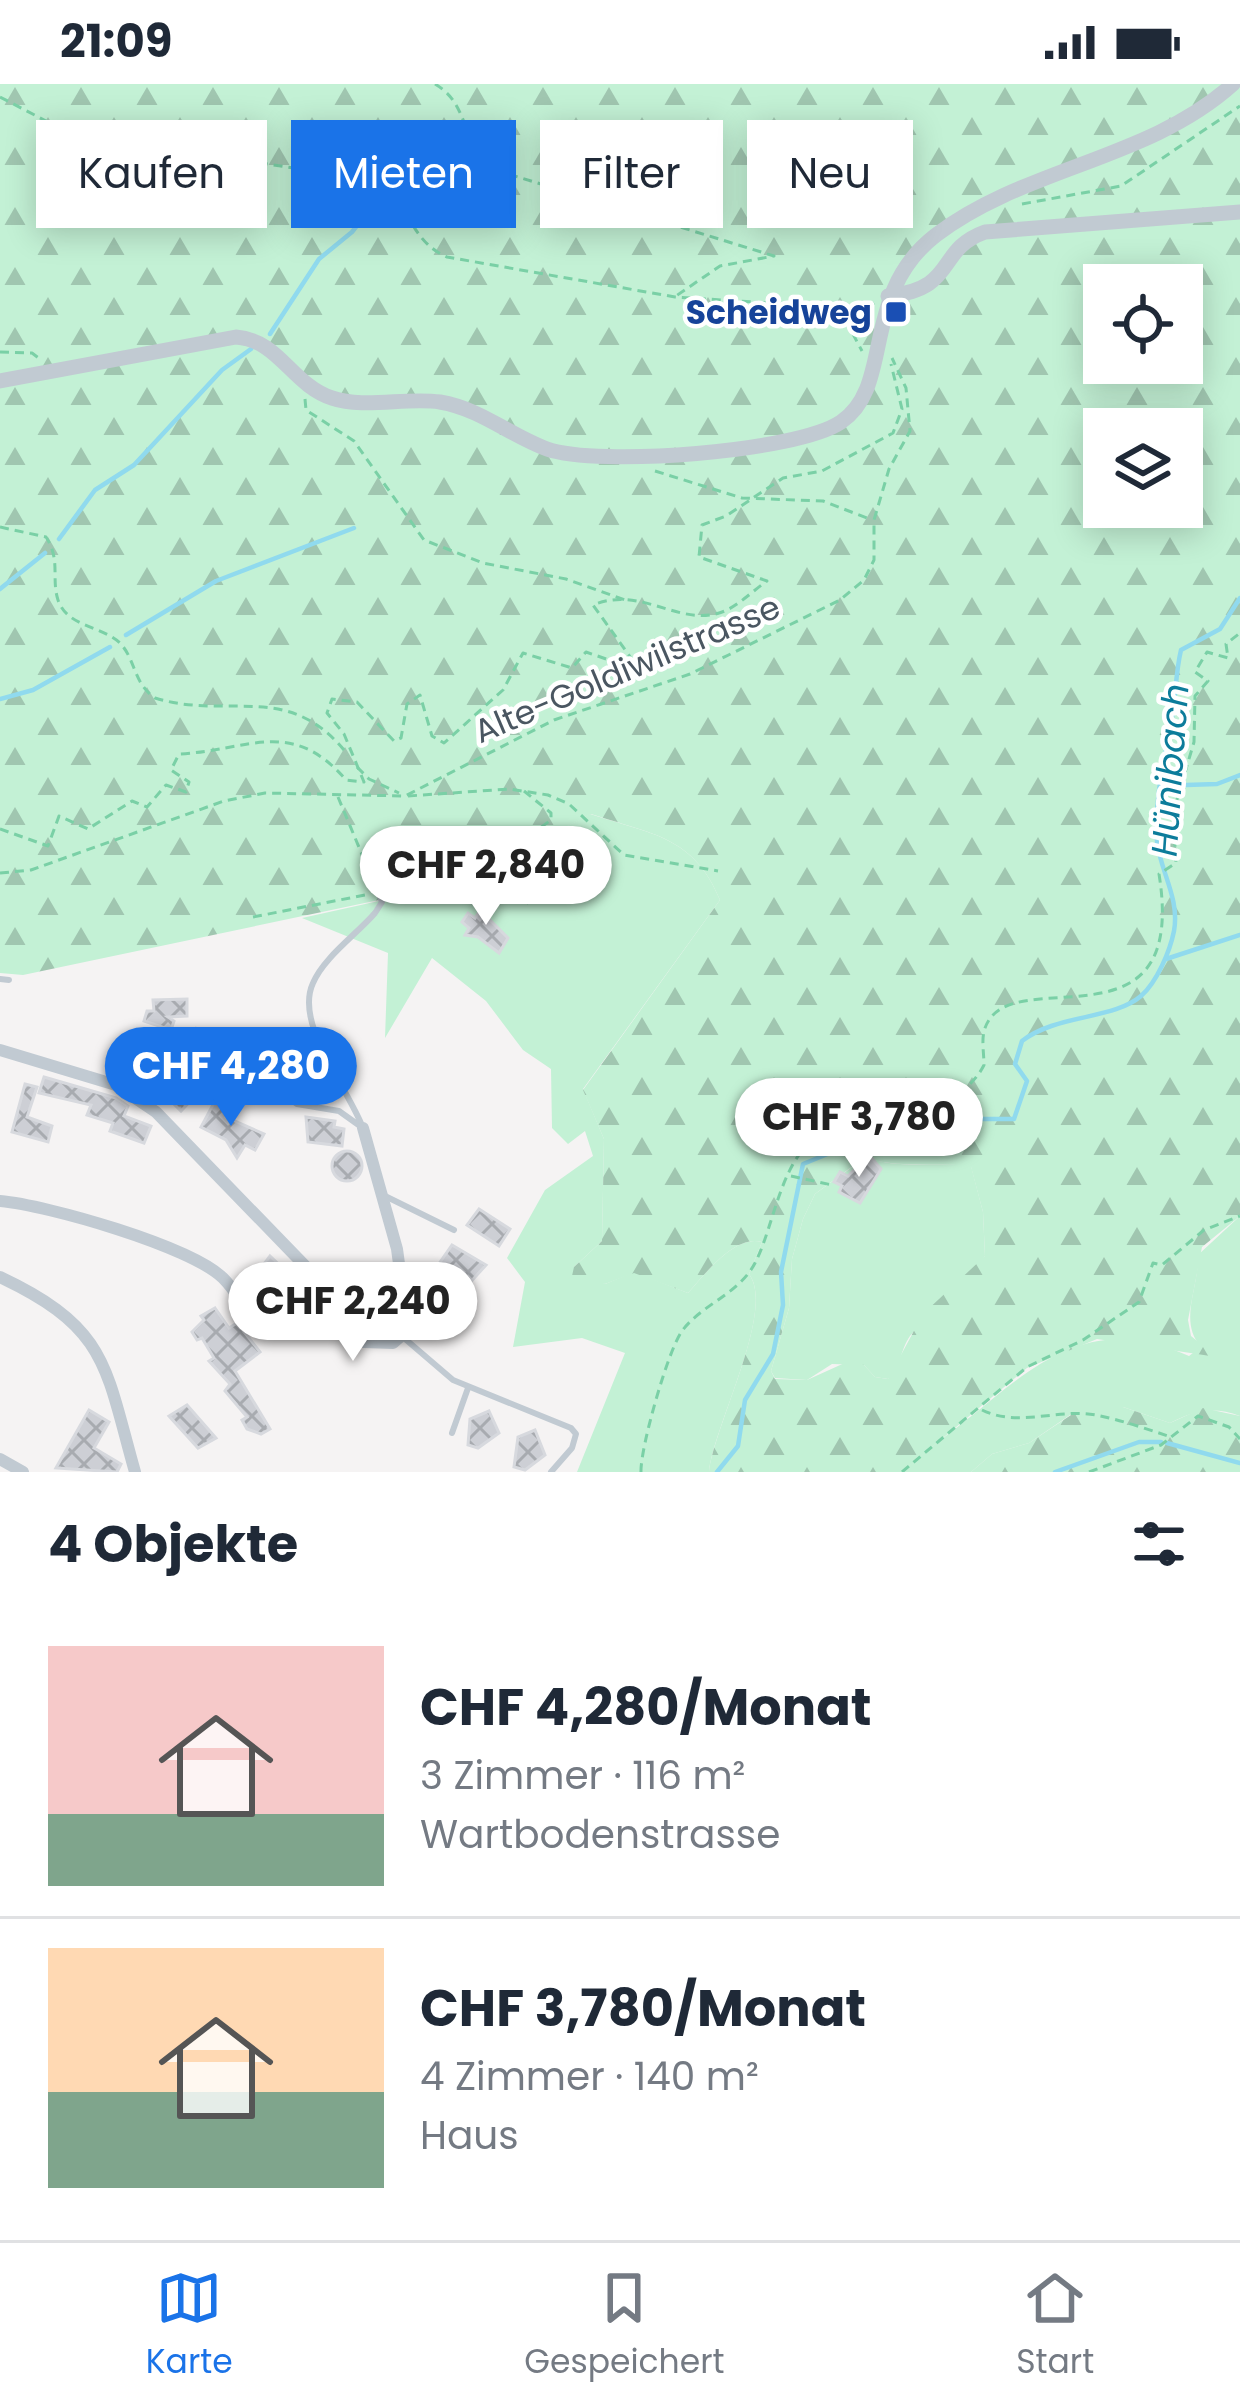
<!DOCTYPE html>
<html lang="de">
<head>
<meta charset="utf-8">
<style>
  body { margin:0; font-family:Poppins,sans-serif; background:#f6f6f7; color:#1f2937; height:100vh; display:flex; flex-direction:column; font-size:45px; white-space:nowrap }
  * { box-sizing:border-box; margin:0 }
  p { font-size:39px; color:#747a83 }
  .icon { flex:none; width:66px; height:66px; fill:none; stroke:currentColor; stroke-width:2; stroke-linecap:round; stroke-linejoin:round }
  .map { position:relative; height:1388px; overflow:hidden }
  .details { display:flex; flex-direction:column; background:#fff; flex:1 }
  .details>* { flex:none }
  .hud { position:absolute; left:36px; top:36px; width:1170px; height:108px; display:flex; gap:24px }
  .controls { position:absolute; left:1083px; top:180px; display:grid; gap:24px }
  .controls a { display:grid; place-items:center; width:120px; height:120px; border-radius:0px; background:#fff; box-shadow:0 6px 30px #0003; font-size:60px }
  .price { position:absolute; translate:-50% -102px; padding:0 27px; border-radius:42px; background:#fff; color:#222; font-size:39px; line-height:78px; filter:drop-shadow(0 3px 6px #0008) }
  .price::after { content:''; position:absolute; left:50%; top:72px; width:36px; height:27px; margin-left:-18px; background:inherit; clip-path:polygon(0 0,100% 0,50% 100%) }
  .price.on { background:#1a73e8; color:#fff }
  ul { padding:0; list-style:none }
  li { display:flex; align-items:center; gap:36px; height:300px; padding:0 48px }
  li+li { border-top:3px solid #e0e1e3 }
  li span { display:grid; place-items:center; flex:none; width:336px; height:240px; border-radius:0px; color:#555 }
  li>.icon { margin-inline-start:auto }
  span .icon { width:144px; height:144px; fill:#fffc; stroke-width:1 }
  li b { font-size:51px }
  h2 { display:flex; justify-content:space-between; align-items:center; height:144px; padding:0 48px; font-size:51px }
  .chip { padding:0 42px; border-radius:0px; background:#fff; box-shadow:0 6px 30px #0003; font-size:42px; line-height:108px }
  .chip.on { background:#1a73e8; color:#fff }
  .status { display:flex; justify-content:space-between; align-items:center; height:84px; padding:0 60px; background:#fff; direction:ltr }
  .status svg { height:33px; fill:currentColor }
  .tab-bar { display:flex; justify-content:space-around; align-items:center; height:168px; border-top:3px solid #e0e1e3; background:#fff; font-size:33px; color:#747a83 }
  .tab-bar a { display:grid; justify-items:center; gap:6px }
  .tab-bar .on { color:#1a73e8 }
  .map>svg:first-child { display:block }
</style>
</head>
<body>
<div class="status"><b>21:09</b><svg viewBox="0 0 49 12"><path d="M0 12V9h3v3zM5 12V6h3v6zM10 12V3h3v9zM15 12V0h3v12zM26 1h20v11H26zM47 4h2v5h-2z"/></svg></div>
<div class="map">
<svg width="1240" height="1388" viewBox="0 0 1240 1388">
  <defs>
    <pattern id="forest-firs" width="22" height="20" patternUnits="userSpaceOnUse" patternTransform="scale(3)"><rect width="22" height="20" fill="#c3f1d5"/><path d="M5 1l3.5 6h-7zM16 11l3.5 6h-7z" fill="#a0c6b0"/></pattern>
    <pattern id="building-cross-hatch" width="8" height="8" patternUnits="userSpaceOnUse" patternTransform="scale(3)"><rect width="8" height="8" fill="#cdcfd5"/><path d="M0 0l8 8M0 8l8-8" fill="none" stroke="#a8abb0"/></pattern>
  </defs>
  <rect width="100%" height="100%" fill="#f5f3f3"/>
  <g fill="#c3f1d5">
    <path d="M590 730C651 750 694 752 720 816L583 1005 604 1055 602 1157 574 1183 605 1200 634 1188 688 1209C705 1190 735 1150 762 1158L749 1190C776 1226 714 1341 709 1388H577L625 1269 582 1254 513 1263 525 1198 507 1174 545 1106 593 1072 585 1047 568 1060 552 1044 551 985 523 966 486 917 432 874 385 954 388 869 302 834 460 799Z"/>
    <path d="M866 1073C898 1086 935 1077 971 1082L983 1128 985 1172C965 1201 933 1224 910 1252 900 1266 901 1284 888 1295L875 1293 864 1281 832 1280 807 1296 775 1294 771 1287 789 1224 792 1175 803 1135 815 1110Z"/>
    <path d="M1240 1132V1332C1214 1322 1195 1326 1170 1339L1123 1323 1073 1329 1029 1359 992 1370 971 1388H902C925 1367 950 1349 974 1330 1043 1273 1096 1230 1189 1272L1201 1263C1178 1237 1199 1204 1198 1171Z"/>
  </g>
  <g fill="url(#forest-firs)" fill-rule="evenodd">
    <path d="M0 0H1240V1132L1202 1163 1188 1236 1191 1252 1217 1273 1097 1255 1027 1284 902 1388H709C714 1342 776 1225 749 1190L762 1158C735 1150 705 1190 688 1209L634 1189 605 1200 572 1192 574 1183 602 1157 604 1055 583 1006 720 816C694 752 651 750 591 730L460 799 23 891 0 889ZM1104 201H1182V279H1104ZM1104 345H1182V423H1104ZM865 1073C898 1086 935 1076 971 1083L983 1128 985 1172 923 1230 888 1295 875 1293 864 1281 849 1277 807 1296 775 1295 771 1287 789 1224 792 1175 803 1135 815 1110Z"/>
    <polygon points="1086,1321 1123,1323 1170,1339 1203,1324 1240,1332 1240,1388 971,1388 992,1370 1029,1359"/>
  </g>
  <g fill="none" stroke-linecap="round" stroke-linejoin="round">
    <g stroke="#90daee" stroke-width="4.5">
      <polyline points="270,250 319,175 352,148 376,117"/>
      <polyline points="59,455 95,406 134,381 222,286 251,265"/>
      <polyline points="0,505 45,469"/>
      <polyline points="126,551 216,497 354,444"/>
      <polyline points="0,615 33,606 110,563"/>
      <polyline points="1186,701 1217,700 1240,691"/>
      <polyline points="1166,875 1240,851"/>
      <polyline points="1167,1359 1240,1379"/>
      <path d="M717 1388 738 1362 745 1316 773 1270 783 1221 781 1188 803 1080 852 1060 946 1048 966 1035H1014L1027 997 1015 980 1022 957C1057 930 1113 936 1141 912 1157 898 1170 867 1174 847 1180 814 1160 787 1157 757 1154 717 1164 678 1171 639 1176 615 1175 591 1181 566L1220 545 1240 514"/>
      <polyline points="1055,1388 1139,1358 1161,1358"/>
    </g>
  </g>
  <g fill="url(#building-cross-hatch)" stroke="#d7d9de" stroke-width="3">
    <polygon points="488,814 496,819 487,833 508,854 499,869 478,853 465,851 469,844 462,838 468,829 475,834"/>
    <polygon points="187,915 187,932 168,933 174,937 171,946 144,937 147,927 154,927 153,916"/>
    <polygon points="135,963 157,970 158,988 175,995 180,990 197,1010 181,1027 169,1015 173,1011 127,989"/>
    <polygon points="44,993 116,1014 128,1022 124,1032 151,1042 144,1059 110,1047 113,1039 87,1031 91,1021 39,1009"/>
    <polygon points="25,1000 37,1003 27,1033 52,1042 48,1058 12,1048"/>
    <polygon points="216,1015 231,1023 226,1033 264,1050 255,1066 245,1061 237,1074 226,1056 201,1043"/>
    <polygon points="306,1033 335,1037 334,1043 344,1045 342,1062 308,1058"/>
    <circle cx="347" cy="1082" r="15"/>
    <polygon points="869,1071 881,1085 860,1119 839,1108 842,1102 834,1098 840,1088 848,1092"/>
    <polygon points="479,1125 510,1145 499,1162 467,1141"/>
    <polygon points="452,1161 486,1181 456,1214 438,1202 431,1233 416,1229 420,1207"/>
    <polygon points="270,1172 293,1194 284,1212 262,1198 258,1188"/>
    <polygon points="215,1224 229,1244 237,1239 260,1268 235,1287 270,1345 261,1350 247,1345 242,1336 247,1333 225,1307 230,1300 209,1277 214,1274 202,1254 197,1256 192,1248 204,1236 201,1232"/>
    <polygon points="187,1321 216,1354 198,1364 169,1332"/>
    <polygon points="89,1326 109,1338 94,1364 121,1380 117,1388 56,1384"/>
    <polygon points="489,1327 499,1349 478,1364 468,1361 470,1335"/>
    <polygon points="535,1346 545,1371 525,1386 514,1383 518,1353"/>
  </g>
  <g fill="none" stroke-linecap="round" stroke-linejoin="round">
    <g stroke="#7ad0a6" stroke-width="3" stroke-dasharray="9 6" stroke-linecap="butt">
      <path d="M435 0C472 22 455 55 502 88L774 172 720 182 676 212"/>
      <path d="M0 13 71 50 385 98C409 124 412 158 447 173L675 213 784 220 847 239 862 267"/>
      <polyline points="1022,120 1121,102 1240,22"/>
      <polyline points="849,238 874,219"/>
      <polyline points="0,268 32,269 40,275"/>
      <polyline points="305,315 306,326 354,357 424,456 483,479 566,495 628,517"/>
      <polyline points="655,387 742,414 823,417 872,436"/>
      <path d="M0 443 46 453C61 476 51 494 58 516 67 543 102 542 120 559 136 576 133 599 155 614 229 637 289 595 348 671"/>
      <polyline points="357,683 369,695 399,709"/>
      <polyline points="524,707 551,729 551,736 504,770 501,782 532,824"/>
      <polyline points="408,712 509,705 548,711 569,720 624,771 718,787"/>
      <polyline points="338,713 376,804"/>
      <path d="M0 745 48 762 59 732 88 745 132 717 147 723 166 701 186 708 189 698 171 686 179 670C247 667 291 632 346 696L364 698 344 650 327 629 332 615 357 618 394 657 401 654 407 620 420 611 432 652 444 659 503 606 523 569 572 584 586 568 612 577 631 574 593 521C643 500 682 547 727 526 741 519 754 506 767 497L699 473 702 441 726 432 783 394 822 387 893 349 902 325 891 280"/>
      <polyline points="0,789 31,786 224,717 265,709 405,712 554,636 690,590 840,516 864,496 874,476 874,436 889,385 910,347 906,304 892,274"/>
      <polyline points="253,833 370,810"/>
      <polyline points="791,1092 832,1101"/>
      <path d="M982 1326C1019 1344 1057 1324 1096 1331 1121 1336 1147 1345 1171 1353"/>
      <path d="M641 1388C640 1365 668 1266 682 1247 702 1220 739 1210 755 1179 776 1139 781 1064 829 1047 875 1031 958 1033 984 981 984 969 981 955 985 944 1010 874 1189 976 1159 790L1176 779 1173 729 1194 658 1195 612 1208 597 1195 588 1207 568 1228 574 1226 560 1240 549"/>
      <polyline points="902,1388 1027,1283 1083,1256 1139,1218 1153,1179 1162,1181 1204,1146 1240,1132"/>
      <polyline points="1089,1388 1161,1361 1198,1332 1229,1343 1240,1355"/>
    </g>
    <g stroke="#c1cad2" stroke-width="6">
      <polyline points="0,895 9,896"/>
      <polyline points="196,946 297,1020 339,1027 360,1042"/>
      <path d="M363 1044C347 1002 294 940 313 899 324 873 357 850 375 829L382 818 379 810"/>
      <polyline points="385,1112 454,1146"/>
      <polyline points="404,1254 453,1296 571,1344 576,1350 572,1364 551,1388"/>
      <polyline points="452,1349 468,1304"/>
    </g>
    <g stroke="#c1cad2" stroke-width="12">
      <path d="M0 966 116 1001 156 1028 309 1186 314 1225 292 1244 264 1246C248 1231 239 1210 223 1194 190 1162 47 1121 0 1117"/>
      <path d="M0 1193C108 1244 105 1282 135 1388"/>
      <polyline points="314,1225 364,1258 393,1259 408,1246 397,1165 363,1044"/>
      <polyline points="0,1375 23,1388"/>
    </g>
    <g stroke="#c1cad2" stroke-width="15">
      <path d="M888 212C958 205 935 166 985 148L1240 128"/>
      <path d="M0 297 236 253C279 256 292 301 332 314 364 325 406 313 440 318 481 325 509 351 547 365 598 383 797 368 841 338 895 302 859 210 936 151 1025 83 1149 76 1233 0"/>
    </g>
  </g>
  <rect fill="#1a4fb4" stroke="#fff" stroke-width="4.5" x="884" y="216" width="24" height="24" rx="6"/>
  <g text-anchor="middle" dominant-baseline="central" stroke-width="9" stroke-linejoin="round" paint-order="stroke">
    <g font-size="33" font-weight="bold" fill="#164399" stroke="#fff" text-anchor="end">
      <text x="872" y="228">Scheidweg</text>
    </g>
    <g font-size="33" fill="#4a5661" stroke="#fff">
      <text transform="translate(627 585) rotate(-23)">Alte-Goldiwilstrasse</text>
    </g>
    <g font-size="36" font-style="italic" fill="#0c7c9b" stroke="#fff">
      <text transform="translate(1170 686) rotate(-86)">Hünibach</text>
    </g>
  </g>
</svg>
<div class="controls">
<a><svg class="icon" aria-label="locate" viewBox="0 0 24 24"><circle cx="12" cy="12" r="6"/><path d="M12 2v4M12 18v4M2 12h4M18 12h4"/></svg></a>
<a><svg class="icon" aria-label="layers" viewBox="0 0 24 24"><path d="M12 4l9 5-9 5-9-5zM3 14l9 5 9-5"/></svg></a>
</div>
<b class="price" style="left:486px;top:844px">CHF 2,840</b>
<b class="price on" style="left:231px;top:1045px">CHF 4,280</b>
<b class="price" style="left:859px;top:1096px">CHF 3,780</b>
<b class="price" style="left:353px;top:1280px">CHF 2,240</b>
<div class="hud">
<a class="chip">Kaufen</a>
<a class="chip on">Mieten</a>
<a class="chip">Filter</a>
<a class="chip">Neu</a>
</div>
</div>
<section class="details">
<h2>4 Objekte<svg class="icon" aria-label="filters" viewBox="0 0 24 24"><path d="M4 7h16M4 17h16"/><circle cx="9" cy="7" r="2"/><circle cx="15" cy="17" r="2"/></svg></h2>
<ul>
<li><span style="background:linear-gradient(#f6c9c9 70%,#7fa58c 0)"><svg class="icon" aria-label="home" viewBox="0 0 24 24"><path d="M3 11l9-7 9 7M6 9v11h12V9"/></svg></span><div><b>CHF 4,280/Monat</b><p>3 Zimmer · 116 m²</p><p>Wartbodenstrasse</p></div></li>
<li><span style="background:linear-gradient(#ffd9b3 60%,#7fa58c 0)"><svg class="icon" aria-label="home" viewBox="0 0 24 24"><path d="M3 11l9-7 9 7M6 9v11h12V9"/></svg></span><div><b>CHF 3,780/Monat</b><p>4 Zimmer · 140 m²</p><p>Haus</p></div></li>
</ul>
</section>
<nav class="tab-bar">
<a class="on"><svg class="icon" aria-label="map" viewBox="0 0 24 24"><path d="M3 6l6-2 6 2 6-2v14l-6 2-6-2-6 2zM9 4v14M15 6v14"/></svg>Karte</a>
<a><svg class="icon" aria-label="saved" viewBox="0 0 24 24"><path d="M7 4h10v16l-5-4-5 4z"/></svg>Gespeichert</a>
<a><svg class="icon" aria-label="home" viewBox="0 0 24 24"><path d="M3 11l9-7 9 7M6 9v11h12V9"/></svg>Start</a>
</nav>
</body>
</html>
